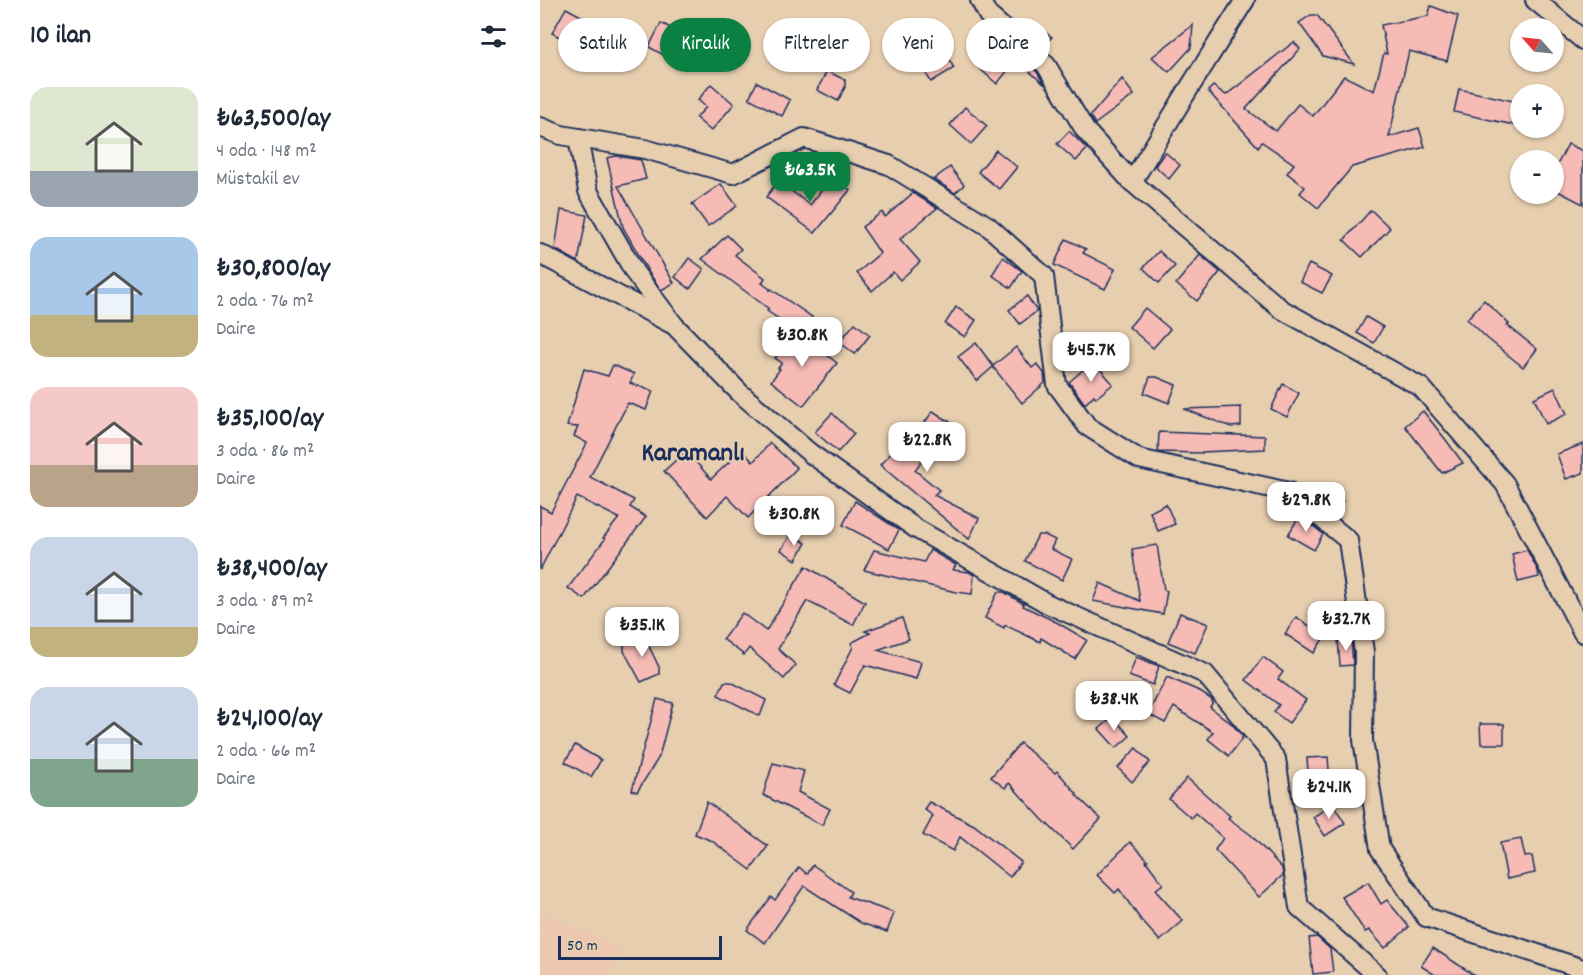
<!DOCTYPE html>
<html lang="tr">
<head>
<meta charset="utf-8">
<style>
  body { margin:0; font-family:Dekko,sans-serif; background:#f6f6f7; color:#1f2937; height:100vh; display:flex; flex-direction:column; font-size:22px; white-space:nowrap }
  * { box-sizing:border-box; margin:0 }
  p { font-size:20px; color:#747a83 }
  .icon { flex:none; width:33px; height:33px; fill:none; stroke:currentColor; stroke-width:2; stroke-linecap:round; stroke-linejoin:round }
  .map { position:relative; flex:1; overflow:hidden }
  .drawer { display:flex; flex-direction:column; background:#fff; width:540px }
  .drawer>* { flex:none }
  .top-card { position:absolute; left:18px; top:18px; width:570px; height:54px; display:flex; gap:12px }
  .needle { width:39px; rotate:297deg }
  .controls { position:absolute; left:970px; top:18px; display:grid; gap:12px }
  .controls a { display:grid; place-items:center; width:54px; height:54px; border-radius:50%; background:#fff; box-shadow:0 2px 4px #0004; font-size:30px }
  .scale { position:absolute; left:18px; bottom:15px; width:164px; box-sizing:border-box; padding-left:6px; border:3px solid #1b2f5e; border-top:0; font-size:16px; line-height:21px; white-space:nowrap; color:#1b2f5e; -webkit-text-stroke:4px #e7ceaf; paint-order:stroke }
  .price { position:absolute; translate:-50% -51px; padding:0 14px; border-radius:12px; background:#fff; color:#222; font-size:20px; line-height:39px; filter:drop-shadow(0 2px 3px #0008) }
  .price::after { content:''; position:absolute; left:50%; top:36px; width:18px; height:14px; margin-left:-9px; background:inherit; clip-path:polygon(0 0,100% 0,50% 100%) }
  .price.selected { background:#0b8043; color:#fff }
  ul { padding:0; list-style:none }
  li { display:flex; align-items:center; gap:18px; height:150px; padding:0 30px }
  li span { display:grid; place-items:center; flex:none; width:168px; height:120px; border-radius:18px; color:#555 }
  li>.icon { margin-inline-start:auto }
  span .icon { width:72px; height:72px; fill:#fffc; stroke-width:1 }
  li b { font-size:26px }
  h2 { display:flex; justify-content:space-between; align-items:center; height:72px; padding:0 30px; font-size:26px }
  .chip { padding:0 21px; border-radius:27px; background:#fff; box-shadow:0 2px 4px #0004; font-size:21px; line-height:54px }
  .chip.selected { background:#0b8043; color:#fff }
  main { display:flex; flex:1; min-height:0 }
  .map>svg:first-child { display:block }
</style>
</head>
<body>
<main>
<section class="drawer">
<h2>10 ilan<svg class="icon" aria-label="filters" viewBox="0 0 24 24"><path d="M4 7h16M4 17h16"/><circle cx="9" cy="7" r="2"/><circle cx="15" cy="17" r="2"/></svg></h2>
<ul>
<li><span style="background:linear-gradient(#dfe7d0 70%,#9aa5b1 0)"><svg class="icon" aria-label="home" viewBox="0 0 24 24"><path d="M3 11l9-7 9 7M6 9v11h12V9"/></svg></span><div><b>₺63,500/ay</b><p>4 oda · 148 m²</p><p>Müstakil ev</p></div></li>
<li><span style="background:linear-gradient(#a9c7e8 65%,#c2b280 0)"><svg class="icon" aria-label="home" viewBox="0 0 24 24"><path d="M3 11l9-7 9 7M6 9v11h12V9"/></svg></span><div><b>₺30,800/ay</b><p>2 oda · 76 m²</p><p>Daire</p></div></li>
<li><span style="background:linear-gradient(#f6c9c9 65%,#b9a48a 0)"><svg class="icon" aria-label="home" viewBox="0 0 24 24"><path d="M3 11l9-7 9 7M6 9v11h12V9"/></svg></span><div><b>₺35,100/ay</b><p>3 oda · 86 m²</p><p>Daire</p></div></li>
<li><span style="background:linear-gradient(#c9d6e8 75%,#c2b280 0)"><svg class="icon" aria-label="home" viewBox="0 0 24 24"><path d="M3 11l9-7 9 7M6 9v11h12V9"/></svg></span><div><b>₺38,400/ay</b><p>3 oda · 89 m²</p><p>Daire</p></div></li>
<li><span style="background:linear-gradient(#c9d6e8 60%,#7fa58c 0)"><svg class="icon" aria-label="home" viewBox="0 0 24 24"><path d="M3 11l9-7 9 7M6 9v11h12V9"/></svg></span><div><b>₺24,100/ay</b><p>2 oda · 66 m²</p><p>Daire</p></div></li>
</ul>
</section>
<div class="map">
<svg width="1043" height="975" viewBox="0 0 1043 975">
  <rect width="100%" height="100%" fill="#e7ceaf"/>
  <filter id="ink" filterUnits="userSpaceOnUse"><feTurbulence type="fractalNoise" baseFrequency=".0167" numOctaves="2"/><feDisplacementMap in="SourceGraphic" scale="12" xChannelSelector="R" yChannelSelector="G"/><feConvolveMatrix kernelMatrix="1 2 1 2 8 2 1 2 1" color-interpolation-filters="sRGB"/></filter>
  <g filter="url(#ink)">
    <polygon fill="#ecc8b1" points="0,911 80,948 70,975 0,975"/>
    <g fill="#f7bbb6" stroke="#1b2f5e" stroke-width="1.5">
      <polygon points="891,6 918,16 907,61 869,51 849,137 879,128 885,147 812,167 778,208 760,193 765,187 747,173 754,164 722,142 718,147 668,91 673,86 686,95 754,42 760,49 706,109 736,131 758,104 773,116 804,76 834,91 844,53 847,54 841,25 888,16"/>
      <polygon points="26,8 43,17 29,42 12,33"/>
      <polygon points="771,15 777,15 814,64 783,56 759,23"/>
      <polygon points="121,23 148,37 136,62 109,47"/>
      <polygon points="490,24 512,37 503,47 485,32"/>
      <polygon points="653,25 651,48 629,72 612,57"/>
      <polygon points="259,29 278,39 270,54 251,45"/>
      <polygon points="85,40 102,53 88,72 71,58"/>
      <polygon points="401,46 414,68 391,82 378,60"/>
      <polygon points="471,50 497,72 505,85 468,53"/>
      <polygon points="450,54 468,70 457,84 439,68"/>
      <polygon points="287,71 305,80 305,87 298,101 277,90"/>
      <polygon points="582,79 594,95 555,124 550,116"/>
      <polygon points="217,82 250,100 242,116 209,98"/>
      <polygon points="171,84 194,104 171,131 156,118 166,107 158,100"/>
      <polygon points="919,89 978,102 977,106 979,106 974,125 914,112"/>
      <polygon points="425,107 447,126 431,144 410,125"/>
      <polygon points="529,131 547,149 536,161 517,144"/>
      <polygon points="1028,144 1043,151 1043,204 1014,189 1014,171"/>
      <polygon points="456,150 477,167 459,189 438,172"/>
      <polygon points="625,152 640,165 629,179 615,166"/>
      <polygon points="76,156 101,160 106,179 78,186 134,283 121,290 109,273 83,227 67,158"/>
      <polygon points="410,167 424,185 415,193 394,179"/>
      <polygon points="293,176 310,190 275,233 226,197 238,181 270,205"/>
      <polygon points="181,184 197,206 168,226 152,204"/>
      <polygon points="373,193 397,208 360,239 380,262 360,280 353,272 332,291 317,273 340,253 322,227 342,212 345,217"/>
      <polygon points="21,210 47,215 38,262 15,249"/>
      <polygon points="831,210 850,228 822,257 804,240"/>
      <polygon points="187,235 201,249 195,255 225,278 222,283 230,289 230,290 231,289 272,317 261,334 227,311 229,309 162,259"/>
      <polygon points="526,239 546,249 543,253 575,269 565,289 514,265"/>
      <polygon points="619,251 635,266 619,283 603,268"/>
      <polygon points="660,255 680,272 657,301 636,284"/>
      <polygon points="463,257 482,271 471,288 452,275"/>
      <polygon points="149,258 164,269 150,289 135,277"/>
      <polygon points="769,264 792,276 782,293 760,282"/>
      <polygon points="487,296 497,311 480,324 469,310"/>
      <polygon points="944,300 969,324 967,325 997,349 983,367 948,339 927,319"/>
      <polygon points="416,307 436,320 425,337 405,324"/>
      <polygon points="605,308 630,329 613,348 589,327"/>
      <polygon points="826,317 843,327 834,343 817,333"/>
      <polygon points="315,323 330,335 315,354 299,342"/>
      <polygon points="257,331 297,363 263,406 231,381 240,369 238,368 242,363 235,358"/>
      <polygon points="436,343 453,366 476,347 492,368 497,364 504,373 505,383 482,403 453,367 437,381 418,357"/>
      <polygon points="553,361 573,384 556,398 554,395 545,404 529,382"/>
      <polygon points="73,365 94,374 90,383 113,391 106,410 88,403 50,477 94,500 90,507 106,517 44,599 28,588 65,539 63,538 79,518 37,497 0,570 0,506 11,512 47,443 34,436 38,427 27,426 44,369 68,376"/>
      <polygon points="610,377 617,377 636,385 629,403 604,393"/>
      <polygon points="743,384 759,393 747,417 731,409"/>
      <polygon points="1015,388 1027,414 1006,424 994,398"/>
      <polygon points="701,407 701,426 691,427 644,409"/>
      <polygon points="393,411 410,422 375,470 399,490 394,495 439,518 429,539 340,465 365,438 370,443"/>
      <polygon points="883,411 906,440 923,463 902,473 865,426"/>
      <polygon points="292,413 314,434 298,452 275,432"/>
      <polygon points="619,432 725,436 725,449 662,452 662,453 618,452"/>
      <polygon points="230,443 257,468 208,518 187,496 167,517 124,471 146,451 171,479 202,450 213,462"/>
      <polygon points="1043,444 1043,473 1026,479 1017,454"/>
      <polygon points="779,486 803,501 795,515 772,496"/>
      <polygon points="315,501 359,530 349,549 303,525"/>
      <polygon points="626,504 635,524 618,531 610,512"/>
      <polygon points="760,515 783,534 774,550 748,535"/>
      <polygon points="251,534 266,543 256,560 241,550"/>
      <polygon points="498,535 505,535 515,540 511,549 532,559 522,580 485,561"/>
      <polygon points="617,545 624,590 627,591 623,614 553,601 560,583 600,601 592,549"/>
      <polygon points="334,550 384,562 390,550 416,565 413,570 429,572 434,575 432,594 416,592 324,570"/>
      <polygon points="987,550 998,571 999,577 978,582 972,554"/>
      <polygon points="266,566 325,602 313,625 267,601 238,649 256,665 244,679 209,648 204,655 183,639 202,613 226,631"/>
      <polygon points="458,592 464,592 484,604 483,606 518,623 547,640 535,659 501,638 500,642 465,625 464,628 445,618"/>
      <polygon points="640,613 668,624 655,653 628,642"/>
      <polygon points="756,617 785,636 774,653 745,634"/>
      <polygon points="362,618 369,639 337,650 381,662 376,679 325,665 310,693 294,685 313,647 311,643 330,633 325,631"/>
      <polygon points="103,634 119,667 119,674 101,682 84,651 84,644"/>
      <polygon points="811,638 813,665 800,666 798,639"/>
      <polygon points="596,657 619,666 613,685 589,676"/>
      <polygon points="723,657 743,672 738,679 766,700 749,723 734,712 739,705 706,680"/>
      <polygon points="627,677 657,690 671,699 673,702 670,707 692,724 703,737 689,756 668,739 673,732 634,707 625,723 608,714"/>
      <polygon points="184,682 191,682 226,700 220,716 178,695"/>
      <polygon points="117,699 133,703 119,757 97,792 92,790"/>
      <polygon points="573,717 590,736 576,748 559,729"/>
      <polygon points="940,724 964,724 964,744 941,744"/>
      <polygon points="480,743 515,773 517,771 537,794 536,795 561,819 533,849 502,819 469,783 465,788 451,777"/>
      <polygon points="35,745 61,760 51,777 25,762"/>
      <polygon points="596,748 610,762 592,782 578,768"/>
      <polygon points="788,757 790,783 769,785 767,758"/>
      <polygon points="233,763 264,771 258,792 290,809 282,825 223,795"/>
      <polygon points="647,778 690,816 688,818 711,835 742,868 743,875 719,897 675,850 683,838 655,813 651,818 629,799"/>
      <polygon points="167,802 228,846 211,870 172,841 155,834"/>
      <polygon points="389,802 434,825 481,862 470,877 420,837 413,851 383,835 393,816 384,809"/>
      <polygon points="793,804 805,823 785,836 773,817"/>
      <polygon points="981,839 985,857 992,856 995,873 967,879 960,843"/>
      <polygon points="590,842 608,860 606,861 623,884 615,890 643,921 620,941 601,920 579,889 575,893 557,875"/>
      <polygon points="273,865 311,892 308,897 354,913 347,932 321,923 264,886 225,943 207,930 231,897 235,900 259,867 267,874"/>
      <polygon points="828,882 841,904 847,900 869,927 845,948 829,930 825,932 802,897"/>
      <polygon points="777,937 790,949 793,972 773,974 769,938"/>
      <polygon points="893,948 934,975 895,975 881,966"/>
    </g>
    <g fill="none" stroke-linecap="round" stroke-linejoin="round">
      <defs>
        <g id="street">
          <polyline points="440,0 448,15 506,65 545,130 592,182 741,309 881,387 965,484 1043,633"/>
          <polyline points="995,0 1043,40"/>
          <polyline points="0,127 21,135 105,149 193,174 264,138 349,165 448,226 504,276 517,385 547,426 599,459 749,492 808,540 824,652 823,740 840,849 886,917 1043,969"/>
          <polyline points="38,138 48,191 95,273 134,325 200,393 270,453 375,528 508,604 665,674 736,759 759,907 837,975"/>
          <polyline points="592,182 648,90 705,0"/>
          <polyline points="0,254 130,323"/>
        </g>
      </defs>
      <use href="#street" stroke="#1b2f5e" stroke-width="22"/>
      <use href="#street" stroke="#e7ceaf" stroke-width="18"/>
    </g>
  </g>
  <g text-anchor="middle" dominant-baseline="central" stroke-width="4.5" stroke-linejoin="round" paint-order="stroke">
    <g font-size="27" font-weight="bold" fill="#1b2f5e" stroke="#e7ceaf">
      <text x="153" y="454">Karamanlı</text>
    </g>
  </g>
</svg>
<div class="controls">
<a><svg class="needle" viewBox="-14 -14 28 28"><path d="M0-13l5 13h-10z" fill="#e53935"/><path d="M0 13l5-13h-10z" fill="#747a83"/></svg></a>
<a>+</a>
<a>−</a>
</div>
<div class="scale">50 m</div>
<b class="price selected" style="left:270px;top:203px">₺63.5K</b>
<b class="price" style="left:262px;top:368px">₺30.8K</b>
<b class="price" style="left:551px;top:383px">₺45.7K</b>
<b class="price" style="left:387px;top:473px">₺22.8K</b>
<b class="price" style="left:766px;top:533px">₺29.8K</b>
<b class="price" style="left:254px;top:547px">₺30.8K</b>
<b class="price" style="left:806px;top:652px">₺32.7K</b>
<b class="price" style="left:102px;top:658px">₺35.1K</b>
<b class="price" style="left:574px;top:732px">₺38.4K</b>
<b class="price" style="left:789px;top:820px">₺24.1K</b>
<div class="top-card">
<a class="chip">Satılık</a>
<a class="chip selected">Kiralık</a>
<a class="chip">Filtreler</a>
<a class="chip">Yeni</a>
<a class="chip">Daire</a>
</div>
</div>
</main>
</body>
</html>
